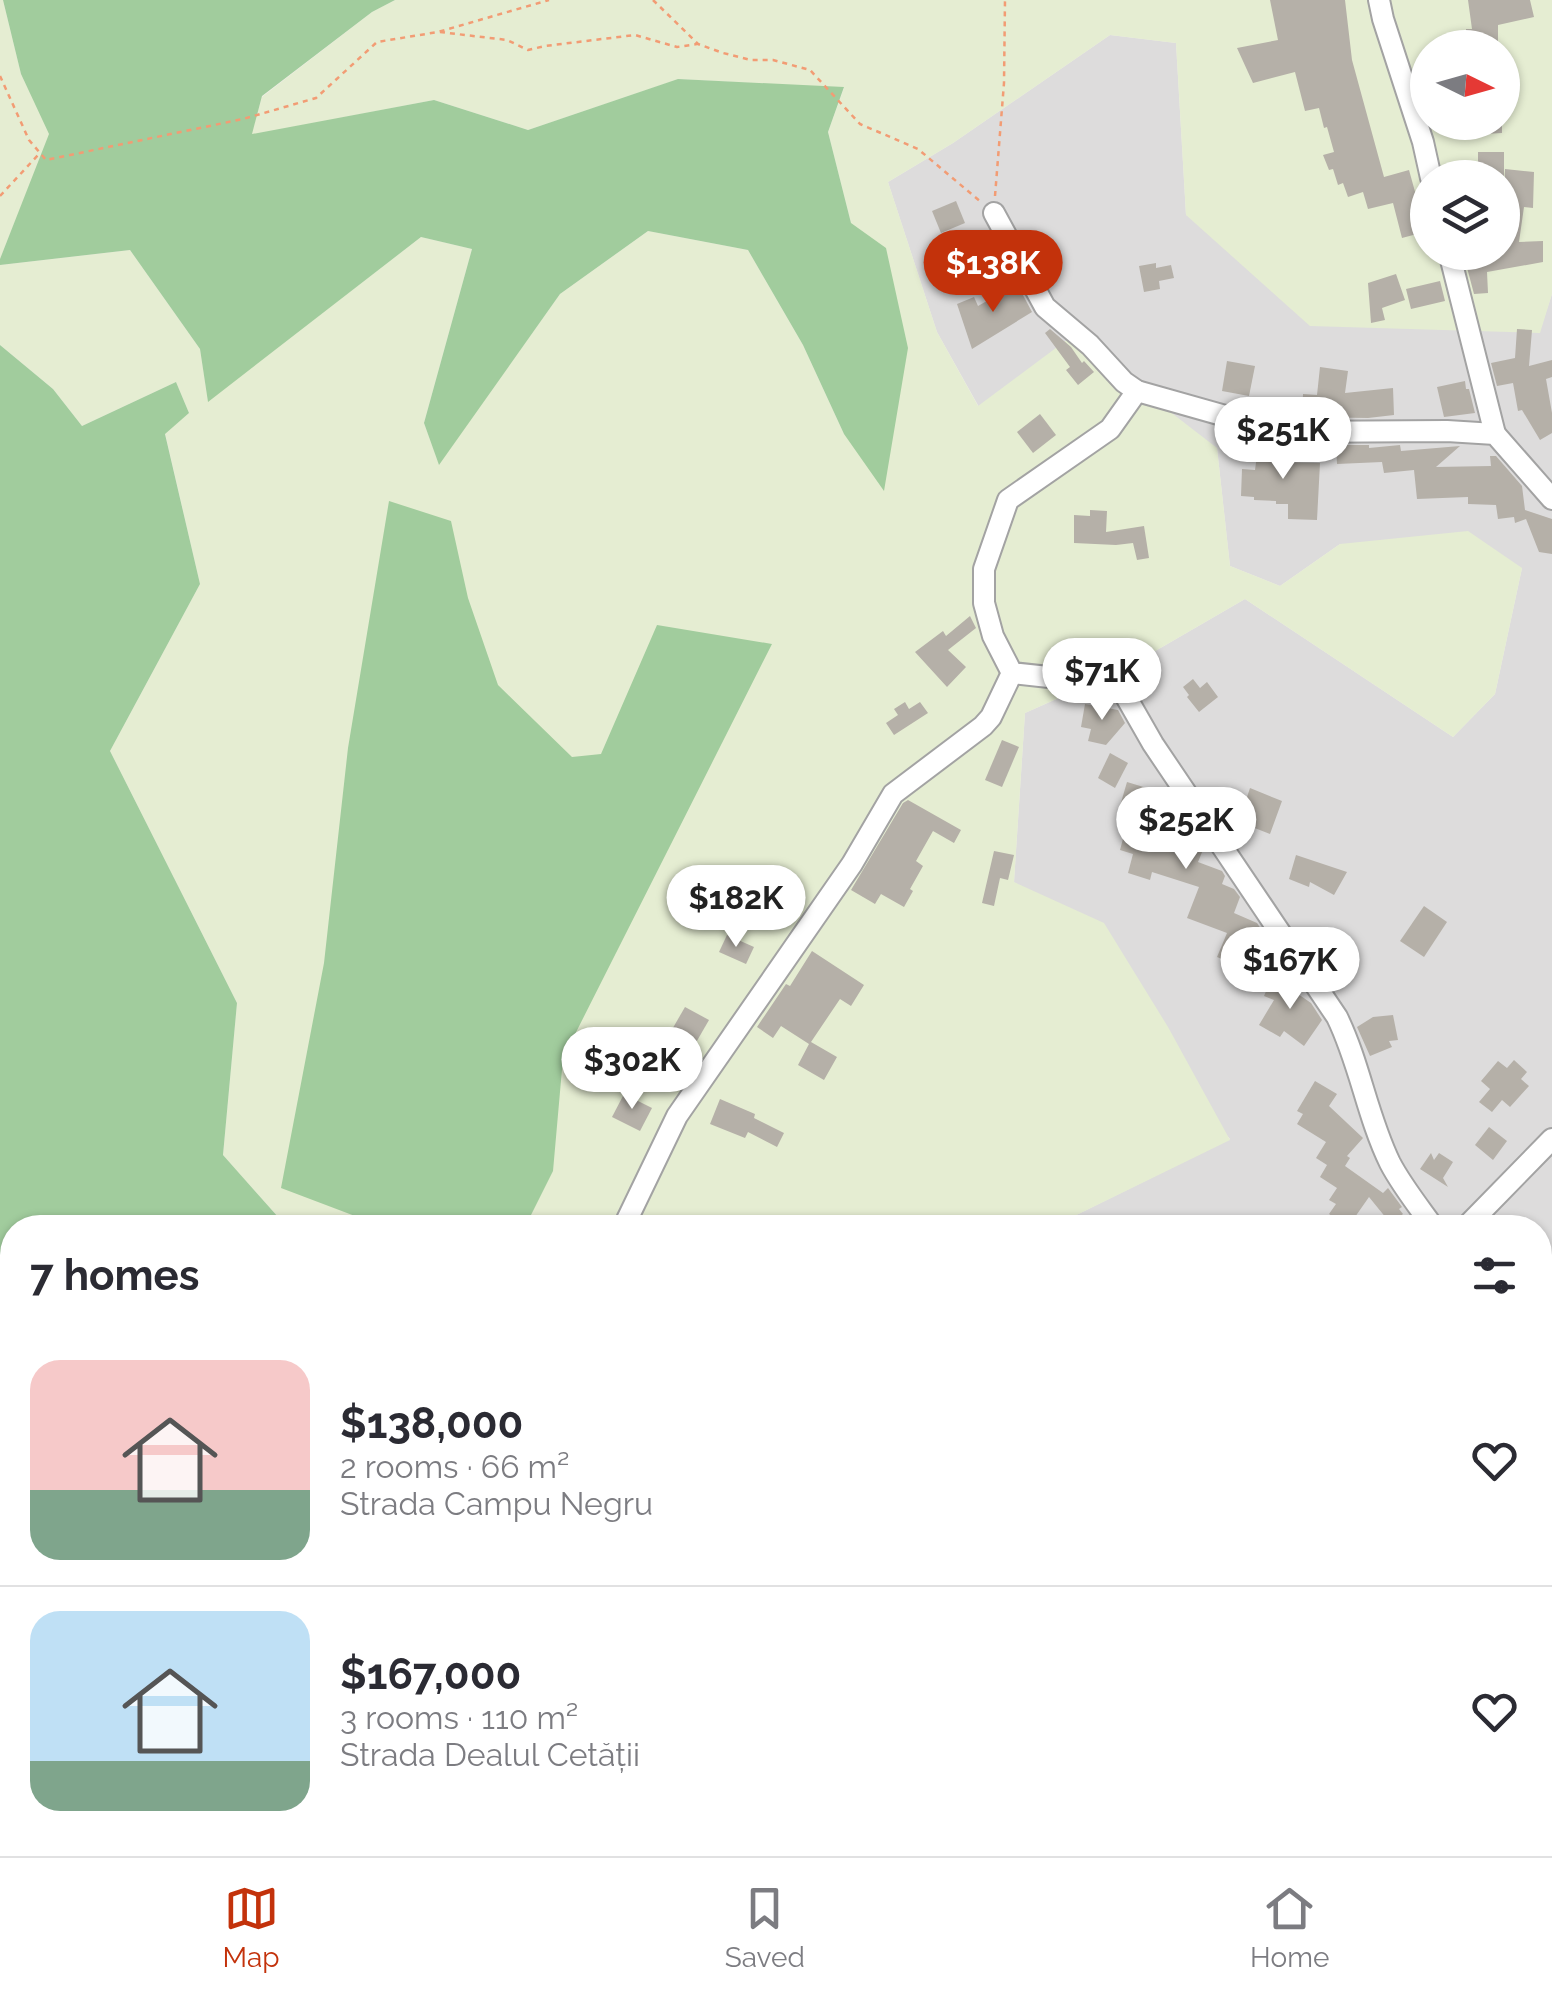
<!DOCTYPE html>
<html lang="en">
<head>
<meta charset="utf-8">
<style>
  body { margin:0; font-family:Raleway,sans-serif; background:#f7f7f7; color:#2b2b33; height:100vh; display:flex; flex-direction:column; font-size:38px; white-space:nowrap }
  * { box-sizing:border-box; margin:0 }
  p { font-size:32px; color:#7c7c81 }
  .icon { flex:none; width:55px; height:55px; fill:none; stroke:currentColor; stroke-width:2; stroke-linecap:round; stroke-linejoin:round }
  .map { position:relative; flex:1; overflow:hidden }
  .side { position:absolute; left:0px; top:1215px; width:1552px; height:642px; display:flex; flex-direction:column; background:#fff; border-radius:40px 40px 0 0; box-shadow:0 2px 8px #0004 }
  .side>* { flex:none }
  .needle { width:65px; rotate:95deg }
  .buttons { position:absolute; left:1410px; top:30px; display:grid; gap:20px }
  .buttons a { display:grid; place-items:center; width:110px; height:110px; border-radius:50%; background:#fff; box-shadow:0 2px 8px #0004; font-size:50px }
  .price { position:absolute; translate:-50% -85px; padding:0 22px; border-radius:35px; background:#fff; color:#222; font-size:32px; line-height:65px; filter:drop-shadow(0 2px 5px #0008) }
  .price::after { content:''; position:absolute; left:50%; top:60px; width:30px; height:22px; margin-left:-15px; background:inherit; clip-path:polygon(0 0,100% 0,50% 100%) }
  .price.selected { background:#c3320b; color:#fff }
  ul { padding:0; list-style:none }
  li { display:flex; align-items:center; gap:30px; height:250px; padding:0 30px }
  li+li { border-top:2px solid #e1e1e2 }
  li span { display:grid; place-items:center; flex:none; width:280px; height:200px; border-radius:30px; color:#555 }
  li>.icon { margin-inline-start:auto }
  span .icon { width:120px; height:120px; fill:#fffc; stroke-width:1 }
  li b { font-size:42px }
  h2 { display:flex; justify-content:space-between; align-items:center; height:120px; padding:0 30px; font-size:42px }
  .tab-bar { display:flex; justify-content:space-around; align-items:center; height:140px; border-top:2px solid #e1e1e2; background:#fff; font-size:28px; color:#7c7c81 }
  .tab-bar a { display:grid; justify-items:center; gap:5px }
  .tab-bar .selected { color:#c3320b }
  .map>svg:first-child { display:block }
</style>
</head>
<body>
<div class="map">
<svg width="1552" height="1856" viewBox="0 0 1552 1856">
  <rect width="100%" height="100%" fill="#efeee6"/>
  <polygon fill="#dddcdc" points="1110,35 1176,43 1186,215 1539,333 1552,294 1552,1856 671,1856 696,1845 1540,1845 1540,1228 1052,1227 1230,1139 1014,882 1025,713 1126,668 1245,599 1453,737 1495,694 1522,568 1340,544 1280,586 1230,566 1217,448 979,407 937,332 888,182 953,143"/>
  <g fill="#e5edd2" fill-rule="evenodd">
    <polygon points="0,0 3,0 21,74 50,134 0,259"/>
    <path d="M395 0H1552V294L1540 333 1310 326 1186 215 1176 43 1110 35 953 143 888 182 937 332 978 406 1072 336 1217 448 1230 566 1280 586 1340 544 1468 531 1522 568 1495 694 1453 737 1245 599 1126 668 1025 713 1014 882 1104 923 1168 1027 1230 1140 1052 1227H287L223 1155 237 1003 110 751 200 584 165 433 189 413 176 382 82 426 53 389 0 345V265L130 250 200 349 208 401 421 237 472 249 424 423 439 464 560 294 648 231 748 250 803 345 844 434 851 223 828 132 844 88 679 79 528 130 434 100 251 135 262 97 372 12ZM1428 48H1502V122H1428ZM1428 178H1502V252H1428Z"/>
    <polygon points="12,1424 12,1845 28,1845 27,1856 0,1856 0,1427"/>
    <polygon points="67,1845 696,1845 671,1856 68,1856"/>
  </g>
  <g fill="#a1cc9d">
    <polygon points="3,0 395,0 372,12 262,96 252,134 434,100 528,130 678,79 844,87 828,132 851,223 886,248 908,348 884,491 844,434 803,345 748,250 648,231 560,294 439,465 424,423 472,249 421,237 208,402 200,349 130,250 0,265 0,259 49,134 21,74"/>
    <polygon points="0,345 53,389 82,426 176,382 189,413 165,434 200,584 110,751 237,1003 223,1155 287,1227 12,1228 12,1424 0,1427"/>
    <polygon points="389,501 451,521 468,598 498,685 572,757 601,754 657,625 772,644 563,1058 553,1171 525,1227 384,1227 281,1188 324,963 348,748"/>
  </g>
  <g fill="#a9c5da">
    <polygon points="1552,1268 1552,1356 1540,1364 1540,1280"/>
    <polygon points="446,1845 621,1845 595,1856 429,1856"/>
  </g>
  <g fill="#b5b0a8">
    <polygon points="1270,0 1345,0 1352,60 1384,177 1409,170 1419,206 1425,205 1428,231 1402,238 1393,203 1368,209 1363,192 1348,197 1343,183 1338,185 1333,169 1329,170 1323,155 1334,152 1327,127 1324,128 1319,108 1305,111 1295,72 1253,83 1237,48 1278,40"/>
    <polygon points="1468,0 1530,0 1534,17 1498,25 1498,41 1487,41 1487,48 1466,48 1466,29 1472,29"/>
    <polygon points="1449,122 1502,122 1502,133 1450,136"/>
    <rect x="1478" y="152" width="26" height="26"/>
    <polygon points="1505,169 1534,172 1533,208 1524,207 1519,242 1543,241 1543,262 1487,272 1488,293 1474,294 1465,260 1502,253"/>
    <polygon points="956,201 965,223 941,233 932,211"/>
    <polygon points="1156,263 1156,268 1171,265 1174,278 1159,281 1160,289 1144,292 1139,266"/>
    <polygon points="1396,274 1405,300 1382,308 1385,320 1371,323 1368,283"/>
    <polygon points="1440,281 1445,301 1411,309 1406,289"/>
    <polygon points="1017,284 1032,312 972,349 957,304 974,297 978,306"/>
    <polygon points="1050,329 1071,347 1082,363 1084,361 1094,372 1078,385 1066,370 1070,367 1045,333"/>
    <polygon points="1517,329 1532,330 1529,366 1552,360 1552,377 1546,379 1552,413 1552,433 1540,440 1522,410 1518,411 1513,383 1497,386 1491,363 1515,358"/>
    <polygon points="1227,361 1255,366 1249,396 1222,391"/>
    <polygon points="1320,367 1348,371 1345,393 1393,388 1394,415 1368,418 1302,417 1303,394 1317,395"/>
    <polygon points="1465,381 1466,389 1469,389 1475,413 1444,417 1437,387"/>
    <polygon points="1040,414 1056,435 1033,453 1017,432"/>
    <polygon points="1259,440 1283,446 1281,462 1320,463 1317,520 1288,519 1288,504 1276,504 1276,501 1254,500 1254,497 1241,496 1242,469 1255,470"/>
    <polygon points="1336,445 1369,445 1369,448 1400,445 1401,451 1460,446 1436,467 1491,466 1490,456 1496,456 1522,486 1525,510 1552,519 1552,554 1539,552 1526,519 1515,523 1514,517 1498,519 1496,505 1468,504 1468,497 1417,499 1414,470 1384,473 1382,462 1337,464"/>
    <polygon points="1090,510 1107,511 1106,532 1144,526 1149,558 1137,560 1133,543 1116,545 1074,543 1074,515 1090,516"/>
    <polygon points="970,616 976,628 948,650 966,667 947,687 915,652 943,631 946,636"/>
    <polygon points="1193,679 1200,688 1207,682 1218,697 1199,712 1187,697 1189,695 1183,687"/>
    <polygon points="905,702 909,709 920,702 928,713 894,735 886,723 898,715 894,709"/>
    <polygon points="1085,704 1118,710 1125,723 1106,745 1088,741 1091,729 1081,727"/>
    <polygon points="1002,740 1019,747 1002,787 985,780"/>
    <polygon points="1110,753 1128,763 1115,788 1098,778"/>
    <polygon points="1127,782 1170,795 1162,823 1199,838 1205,845 1198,862 1222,871 1225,876 1222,884 1234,889 1240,897 1234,913 1257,923 1263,932 1248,970 1217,957 1227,933 1187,918 1199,887 1152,872 1150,880 1128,873 1133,854 1120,850 1131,809 1120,806"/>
    <polygon points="1250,788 1282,801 1270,834 1247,825 1245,830 1220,818 1229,794 1246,800"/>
    <polygon points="908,800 961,830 954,843 933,831 916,861 923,866 910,889 913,891 904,907 881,894 875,904 851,890 903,803"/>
    <polygon points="994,851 1014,855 1008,880 1000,878 994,906 982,903"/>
    <polygon points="1296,855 1347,872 1334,895 1310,882 1309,887 1289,879"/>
    <polygon points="1424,906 1447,922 1424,957 1400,941"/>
    <polygon points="727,935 754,947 746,964 719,952"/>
    <polygon points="812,951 864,985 851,1006 840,999 811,1042 837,1057 824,1080 798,1065 809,1044 781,1026 773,1038 757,1027 786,984 790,986"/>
    <polygon points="1273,975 1299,986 1298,994 1311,1003 1322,1020 1304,1046 1284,1031 1280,1037 1259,1025 1274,1000 1264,996"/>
    <polygon points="685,1007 709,1020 694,1046 670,1033"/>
    <polygon points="1393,1015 1398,1040 1389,1041 1392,1047 1370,1056 1357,1027 1373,1017"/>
    <polygon points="1514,1060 1527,1072 1521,1079 1529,1086 1510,1107 1502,1100 1492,1112 1479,1102 1490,1089 1481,1081 1498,1061 1507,1068"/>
    <polygon points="1315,1081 1337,1094 1329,1106 1363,1138 1347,1156 1350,1158 1345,1166 1383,1193 1388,1188 1402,1207 1399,1209 1403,1214 1391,1224 1369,1197 1348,1227 1329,1214 1336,1204 1329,1200 1337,1188 1320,1177 1327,1165 1316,1158 1326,1142 1297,1124 1303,1114 1297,1111"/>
    <polygon points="624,1094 652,1108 640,1131 612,1117"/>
    <polygon points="720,1099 755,1114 754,1118 784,1133 777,1147 748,1132 745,1138 710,1124"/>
    <polygon points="1489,1127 1507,1141 1493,1160 1475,1145"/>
    <polygon points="1431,1153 1434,1160 1439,1153 1453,1162 1443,1178 1448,1187 1420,1169"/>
  </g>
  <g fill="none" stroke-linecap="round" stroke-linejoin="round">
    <defs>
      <g id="minor">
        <polyline points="1379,0 1383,19 1423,142 1431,178"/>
        <polyline points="994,213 1045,307 1090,345 1124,382 1137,391 1282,432 1447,431 1495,434 1552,499"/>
        <polyline points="1449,252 1495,434"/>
        <path d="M1137 391 1110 429 1008 500 984 569V603L993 636 1012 673 1067 679 1098 680 1121 688 1153 744 1337 1017C1360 1064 1367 1116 1390 1163 1402 1186 1419 1207 1434 1228"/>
        <polyline points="623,1228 677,1116 852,864 893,794 983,726 991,717 1012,673"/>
        <polyline points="1465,1228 1552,1139"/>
        <polyline points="1540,1833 1552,1855"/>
        <polyline points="971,1856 974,1845"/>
        <polyline points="1257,1856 1257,1845"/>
      </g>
    </defs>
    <use href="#minor" stroke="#a3a3a3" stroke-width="24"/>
    <g stroke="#f29c74" stroke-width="2.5" stroke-dasharray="5 5" stroke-linecap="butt">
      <polyline points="653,0 698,44 723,53 751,60 773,60 810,70 860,124 918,149 981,202"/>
      <polyline points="440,32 507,40 528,50 545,46 635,35 677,47 697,44"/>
      <polyline points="1450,48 1454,31"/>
      <polyline points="0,76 29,140 46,160 243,119 316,98 377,42 438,32 549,0"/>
      <polyline points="0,196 39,154"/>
      <polyline points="995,196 1004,83 1005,0"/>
      <polyline points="0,1696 12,1695"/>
      <polyline points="370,1856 379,1845"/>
      <polyline points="783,1856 805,1845"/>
    </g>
    <use href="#minor" stroke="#fff" stroke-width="20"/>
  </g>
</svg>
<div class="buttons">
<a><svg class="needle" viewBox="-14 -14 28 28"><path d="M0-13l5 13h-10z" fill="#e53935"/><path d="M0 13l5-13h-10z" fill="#7c7c81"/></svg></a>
<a><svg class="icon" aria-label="layers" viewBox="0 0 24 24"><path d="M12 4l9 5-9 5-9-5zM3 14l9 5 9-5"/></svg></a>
</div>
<b class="price selected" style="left:993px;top:315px">$138K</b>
<b class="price" style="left:1283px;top:482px">$251K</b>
<b class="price" style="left:1102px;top:723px">$71K</b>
<b class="price" style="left:1186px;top:872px">$252K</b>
<b class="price" style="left:736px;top:950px">$182K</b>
<b class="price" style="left:1290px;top:1012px">$167K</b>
<b class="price" style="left:632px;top:1112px">$302K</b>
<section class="side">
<h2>7 homes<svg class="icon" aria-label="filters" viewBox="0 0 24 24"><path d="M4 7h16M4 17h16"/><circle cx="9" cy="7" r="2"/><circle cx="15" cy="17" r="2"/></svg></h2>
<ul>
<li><span style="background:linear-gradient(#f6c9c9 65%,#7fa58c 0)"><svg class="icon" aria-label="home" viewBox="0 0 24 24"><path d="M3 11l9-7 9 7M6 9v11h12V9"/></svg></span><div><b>$138,000</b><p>2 rooms · 66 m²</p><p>Strada Campu Negru</p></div><svg class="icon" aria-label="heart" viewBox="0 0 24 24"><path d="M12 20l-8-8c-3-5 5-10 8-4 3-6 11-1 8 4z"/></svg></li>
<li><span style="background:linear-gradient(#bfe0f5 75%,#7fa58c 0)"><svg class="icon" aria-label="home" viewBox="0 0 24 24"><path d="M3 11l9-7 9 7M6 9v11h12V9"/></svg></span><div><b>$167,000</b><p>3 rooms · 110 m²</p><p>Strada Dealul Cetății</p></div><svg class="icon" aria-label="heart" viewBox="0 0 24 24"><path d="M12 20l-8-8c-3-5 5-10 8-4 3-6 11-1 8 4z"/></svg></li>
</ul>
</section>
</div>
<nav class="tab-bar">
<a class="selected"><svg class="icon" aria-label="map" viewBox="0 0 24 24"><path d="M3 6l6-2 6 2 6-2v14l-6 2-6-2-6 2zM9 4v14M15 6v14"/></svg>Map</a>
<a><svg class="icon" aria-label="saved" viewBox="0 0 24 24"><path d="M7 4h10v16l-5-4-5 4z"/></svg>Saved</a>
<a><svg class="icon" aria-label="home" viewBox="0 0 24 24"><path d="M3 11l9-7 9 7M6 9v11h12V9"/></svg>Home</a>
</nav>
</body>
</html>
